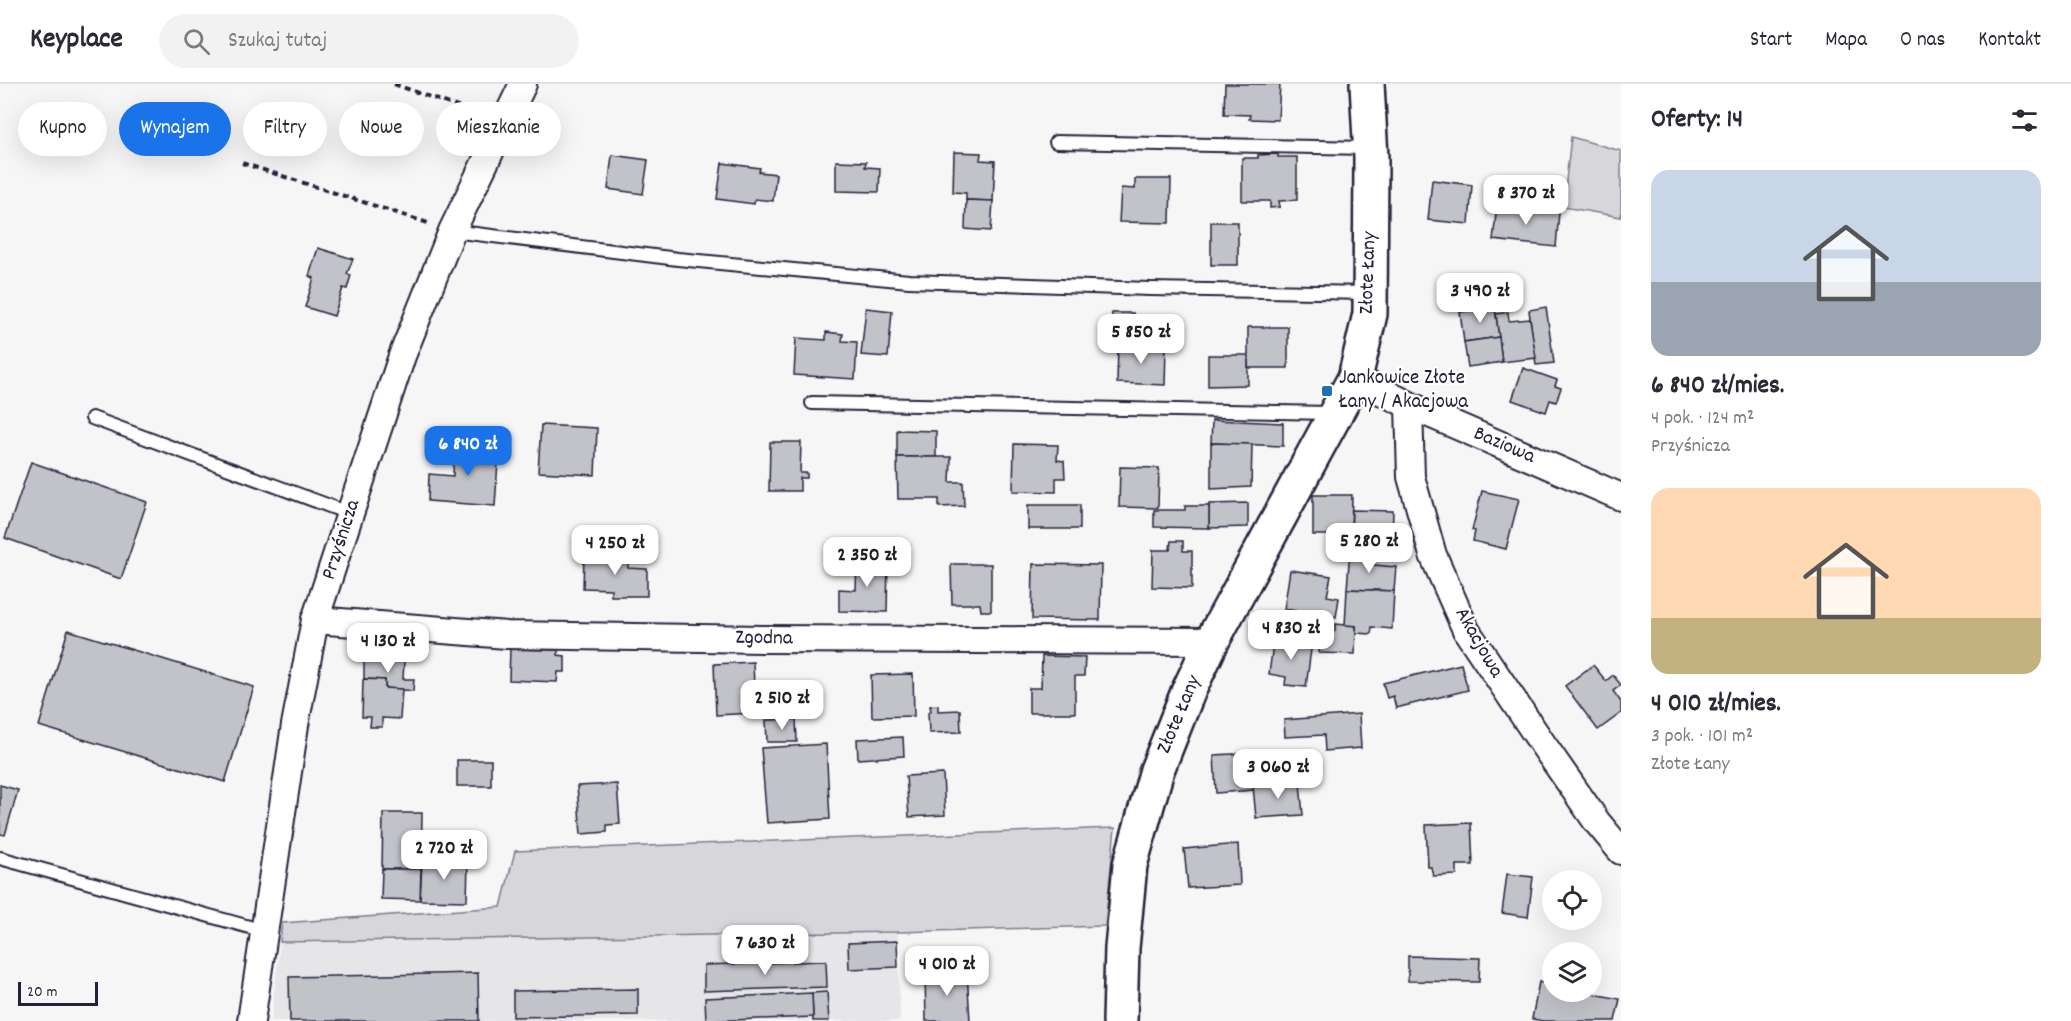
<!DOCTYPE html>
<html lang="pl">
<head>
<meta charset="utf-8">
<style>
  body { margin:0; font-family:Dekko,sans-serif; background:#f2f2f3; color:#2b2b33; height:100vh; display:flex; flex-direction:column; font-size:22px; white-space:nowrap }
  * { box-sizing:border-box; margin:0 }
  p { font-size:20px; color:#7c7c81 }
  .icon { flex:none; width:33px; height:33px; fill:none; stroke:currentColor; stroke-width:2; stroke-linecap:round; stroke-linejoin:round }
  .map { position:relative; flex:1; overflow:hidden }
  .details { display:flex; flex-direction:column; background:#fff; width:450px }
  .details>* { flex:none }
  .hud { position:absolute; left:18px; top:18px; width:570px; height:54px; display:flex; gap:12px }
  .buttons { position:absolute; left:1542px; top:786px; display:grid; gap:12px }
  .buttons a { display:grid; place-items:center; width:60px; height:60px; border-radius:50%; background:#fff; box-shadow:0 6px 24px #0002; font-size:30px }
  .scale { position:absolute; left:18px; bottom:15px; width:80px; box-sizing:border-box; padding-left:6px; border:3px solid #22223b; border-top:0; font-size:16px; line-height:21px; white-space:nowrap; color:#22223b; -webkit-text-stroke:4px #fff; paint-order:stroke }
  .price { position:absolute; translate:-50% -51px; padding:0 14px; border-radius:12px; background:#fff; color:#222; font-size:20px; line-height:39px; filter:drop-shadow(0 2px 3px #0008) }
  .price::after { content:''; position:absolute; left:50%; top:36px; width:18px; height:14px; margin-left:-9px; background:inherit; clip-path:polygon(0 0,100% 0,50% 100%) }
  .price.current { background:#1a73e8; color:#fff }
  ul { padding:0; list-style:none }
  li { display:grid; align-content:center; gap:12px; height:318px; padding:0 30px }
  li span { display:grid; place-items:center; height:186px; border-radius:18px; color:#555 }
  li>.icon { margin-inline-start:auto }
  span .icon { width:108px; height:108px; fill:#fffc; stroke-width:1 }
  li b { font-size:26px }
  h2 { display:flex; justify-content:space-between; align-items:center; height:72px; padding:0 30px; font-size:26px }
  .pill { padding:0 21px; border-radius:27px; background:#fff; box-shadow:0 6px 24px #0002; font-size:21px; line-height:54px }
  .pill.current { background:#1a73e8; color:#fff }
  header { display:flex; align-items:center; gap:36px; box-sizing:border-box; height:84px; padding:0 30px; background:#fff; border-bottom:2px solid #e1e1e2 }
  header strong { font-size:28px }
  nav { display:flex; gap:33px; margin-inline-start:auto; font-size:21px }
  .search { width:420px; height:54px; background:#f2f2f3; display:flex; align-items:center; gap:15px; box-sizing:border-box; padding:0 21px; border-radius:33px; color:#7c7c81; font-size:22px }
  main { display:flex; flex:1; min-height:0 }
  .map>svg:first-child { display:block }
</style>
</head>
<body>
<header>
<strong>Keyplace</strong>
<div class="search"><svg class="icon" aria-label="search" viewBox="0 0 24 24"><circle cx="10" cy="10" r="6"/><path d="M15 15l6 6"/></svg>Szukaj tutaj</div>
<nav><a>Start</a><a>Mapa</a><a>O nas</a><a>Kontakt</a></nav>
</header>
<main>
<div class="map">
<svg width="1621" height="937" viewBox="0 0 1621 937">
  <rect width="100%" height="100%" fill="#f6f6f7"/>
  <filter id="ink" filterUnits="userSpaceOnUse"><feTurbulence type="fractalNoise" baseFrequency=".0167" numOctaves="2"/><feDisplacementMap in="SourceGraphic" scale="12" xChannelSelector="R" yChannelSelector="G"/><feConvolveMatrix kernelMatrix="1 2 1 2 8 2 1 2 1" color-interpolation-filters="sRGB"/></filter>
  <g filter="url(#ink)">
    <polygon fill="#e6e6e9" points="898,848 900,937 271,937 280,858"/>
    <g fill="#d7d7db" stroke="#7c7c8b" stroke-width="1.5">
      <polygon points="1571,53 1621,67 1621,133 1563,123"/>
      <polygon points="1115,744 1105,842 898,848 280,858 282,839 501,823 515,767"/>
    </g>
    <g fill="#c2c2c9" stroke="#22223b" stroke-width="1.5">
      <polygon points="1225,0 1280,0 1278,36 1249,35 1250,31 1224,30"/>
      <polygon points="954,68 981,69 980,76 995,77 993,117 966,116 966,109 953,108"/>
      <polygon points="1278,70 1278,73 1297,73 1297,116 1279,117 1280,123 1270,124 1270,117 1242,117 1242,74 1258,74 1258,71"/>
      <polygon points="612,71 648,76 643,110 608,105"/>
      <polygon points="836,77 866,78 865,83 880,84 879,108 836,107"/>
      <polygon points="722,79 760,84 759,88 776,90 773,117 755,115 754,120 717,115"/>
      <polygon points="1135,95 1171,95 1170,139 1119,138 1121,104 1135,105"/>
      <polygon points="1432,96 1472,101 1469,140 1428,136"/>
      <polygon points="966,116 993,117 991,147 965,145"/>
      <polygon points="1497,121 1559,128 1556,163 1493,156"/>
      <rect x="1211" y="138" width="27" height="43"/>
      <polygon points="318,164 353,175 347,190 351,191 347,205 343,204 334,232 305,223 314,194 309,192"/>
      <polygon points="1495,223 1499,253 1464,258 1460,228"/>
      <polygon points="1546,223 1554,279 1536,281 1529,226"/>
      <polygon points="866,224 892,227 888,273 861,271"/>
      <polygon points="1508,228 1509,237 1530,235 1536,274 1502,278 1496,230"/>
      <polygon points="1112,229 1133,229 1133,262 1111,261"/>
      <rect x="1248" y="243" width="40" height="41"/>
      <polygon points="826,248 843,250 842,257 857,258 855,295 794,291 796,254 826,256"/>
      <polygon points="1499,253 1502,278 1468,283 1464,258"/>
      <polygon points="1118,261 1166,263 1165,301 1117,299"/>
      <polygon points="1208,271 1248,271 1248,301 1208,302"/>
      <polygon points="1523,284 1557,296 1555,302 1561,304 1556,318 1550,316 1546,328 1512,316"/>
      <polygon points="1212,336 1283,339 1283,362 1211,359"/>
      <polygon points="541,341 597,344 595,391 538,388"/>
      <polygon points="897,346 936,347 936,373 897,373"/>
      <polygon points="770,358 801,358 800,389 807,389 807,394 800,394 800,407 769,407"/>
      <polygon points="1211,359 1252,360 1251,403 1211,405"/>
      <polygon points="454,360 499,363 495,422 428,417 429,390 453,392"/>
      <polygon points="1014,360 1058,361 1057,376 1064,377 1065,394 1056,394 1056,408 1013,407"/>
      <polygon points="897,373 951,373 950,398 963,398 964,422 939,423 939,415 898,415"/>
      <polygon points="31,378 147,418 121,495 5,454"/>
      <polygon points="1120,383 1159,384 1158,424 1119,423"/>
      <polygon points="1482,407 1519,415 1506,465 1473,457 1475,447 1472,446"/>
      <polygon points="1313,411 1352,411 1351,451 1313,451"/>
      <polygon points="1248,419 1248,443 1209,444 1209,420"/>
      <rect x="1028" y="421" width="52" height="24"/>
      <polygon points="1185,422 1209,422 1209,444 1154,443 1154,426 1185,426"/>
      <polygon points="1352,426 1393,427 1392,452 1351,451"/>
      <polygon points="1171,457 1183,457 1183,467 1192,467 1192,504 1152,503 1153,466 1170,466"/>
      <polygon points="1350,465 1367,466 1365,480 1396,483 1394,507 1347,505"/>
      <polygon points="584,472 628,473 628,484 647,485 647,512 611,512 611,505 583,504"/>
      <polygon points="857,475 888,476 887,528 839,527 839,505 856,506"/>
      <polygon points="951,480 991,480 991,527 981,527 980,520 952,520"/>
      <polygon points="1033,480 1101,481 1100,536 1032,535"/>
      <polygon points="1290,486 1331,492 1327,512 1339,514 1336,533 1284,525"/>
      <polygon points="1347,505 1394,507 1392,545 1372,543 1371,550 1356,549 1356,542 1345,542"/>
      <polygon points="1335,540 1356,542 1355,570 1319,569 1321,547 1335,547"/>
      <polygon points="68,546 254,603 225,698 39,642"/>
      <polygon points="387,551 404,553 404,569 386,568"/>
      <polygon points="1274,553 1312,558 1306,603 1285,601 1286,593 1269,590"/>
      <polygon points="510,565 558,566 558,571 565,572 565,588 558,588 557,598 509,596"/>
      <polygon points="1042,572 1085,573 1084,592 1075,592 1075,629 1029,629 1029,604 1041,604"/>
      <polygon points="364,575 404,577 403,595 414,595 413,607 385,604 385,596 364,595"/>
      <polygon points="753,578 755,629 716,631 714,580"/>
      <polygon points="1461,580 1468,606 1396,624 1393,612 1387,614 1383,599"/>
      <polygon points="1593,581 1606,597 1613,591 1621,601 1613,607 1621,618 1621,629 1598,646 1565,602"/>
      <polygon points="913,590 914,632 872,633 871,591"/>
      <polygon points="363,596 364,595 385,596 385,604 402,605 400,635 382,634 382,643 370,643 371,633 362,633"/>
      <polygon points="938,621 938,627 960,626 961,648 929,649 928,628 931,627 930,622"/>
      <polygon points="1359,630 1361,664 1325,667 1324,651 1285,653 1284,636"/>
      <polygon points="796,635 797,658 767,658 766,636"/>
      <polygon points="903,653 904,672 858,675 857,655"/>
      <polygon points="826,660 830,735 767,739 761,664"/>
      <polygon points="1252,669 1252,683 1262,682 1263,702 1253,702 1254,706 1216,709 1214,671"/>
      <rect x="457" y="676" width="34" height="26"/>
      <polygon points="943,690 945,731 909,733 906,692"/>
      <polygon points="1300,699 1303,731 1256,734 1253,702"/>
      <polygon points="617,700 620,740 607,741 607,748 581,750 577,702"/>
      <polygon points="0,701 18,706 5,751 0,750"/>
      <polygon points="383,729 422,729 421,785 382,785"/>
      <polygon points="1471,739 1473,781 1457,781 1457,791 1433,792 1431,783 1428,783 1426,741"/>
      <polygon points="1238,760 1240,801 1188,804 1184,765"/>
      <polygon points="422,777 468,778 467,817 420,816"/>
      <polygon points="382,785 421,785 420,816 381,815"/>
      <polygon points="1507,790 1533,793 1528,833 1502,829"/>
      <polygon points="897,857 898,883 849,885 848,859"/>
      <polygon points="1408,872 1480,874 1479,898 1408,897"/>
      <polygon points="826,877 827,903 704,907 704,881"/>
      <polygon points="967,888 970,937 926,937 925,890"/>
      <polygon points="478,889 479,937 290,937 289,893"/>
      <polygon points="1539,898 1552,901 1552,908 1584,908 1620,915 1615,937 1543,937 1532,935"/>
      <polygon points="638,905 638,931 513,933 513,907"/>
      <polygon points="827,908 829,937 813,937 812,909"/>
      <polygon points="812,909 813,933 706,937 705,914"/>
    </g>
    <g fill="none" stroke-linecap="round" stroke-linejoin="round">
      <defs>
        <g id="lane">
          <polyline points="1056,58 1369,64"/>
          <polyline points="452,147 678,175 909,197 1150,205 1368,209"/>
          <polyline points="812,319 1331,329"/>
          <polyline points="92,334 351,430"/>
          <polyline points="0,774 264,847"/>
        </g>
        <g id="street">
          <polyline points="1355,294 1409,321 1621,413"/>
          <polyline points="1409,321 1411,393 1433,471 1466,546 1544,662 1597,738 1621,767"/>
          <polyline points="315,536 507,551 763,555 1212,557"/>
          <polyline points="251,937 295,641 315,536 402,272 452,147 523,0"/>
        </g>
        <polyline id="secondary" points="1120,937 1122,864 1130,781 1157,686 1188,608 1212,557 1355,294 1370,230 1371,74 1367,0"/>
      </defs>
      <use href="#lane" stroke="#22223b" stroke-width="16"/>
      <use href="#street" stroke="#22223b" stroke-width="30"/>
      <use href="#secondary" stroke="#22223b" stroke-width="38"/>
      <g stroke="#22223b" stroke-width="4" stroke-dasharray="6 4.5" stroke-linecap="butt">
        <polyline points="394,0 480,31"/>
        <polyline points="242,79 428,139"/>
      </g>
      <use href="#lane" stroke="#fff" stroke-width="12"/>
      <use href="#street" stroke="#fff" stroke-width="26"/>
      <use href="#secondary" stroke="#fff" stroke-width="33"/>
    </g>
  </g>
  <rect fill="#1f6fb2" stroke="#fff" stroke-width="2" x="1321" y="301" width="12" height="12" rx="3"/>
  <g text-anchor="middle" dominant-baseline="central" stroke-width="4.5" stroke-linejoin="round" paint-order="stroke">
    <g font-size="21" fill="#22223b" stroke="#fff">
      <text transform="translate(1369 189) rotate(-88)">Złote Łany</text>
      <text transform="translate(1504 362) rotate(23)">Baziowa</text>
      <text transform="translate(342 456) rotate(-72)">Przyśnicza</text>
      <text transform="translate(764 555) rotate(1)">Zgodna</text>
      <text transform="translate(1478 559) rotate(60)">Akacjowa</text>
      <text transform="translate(1180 631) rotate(-67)">Złote Łany</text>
    </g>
    <g font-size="21" fill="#22223b" stroke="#fff" text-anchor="start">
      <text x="1339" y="295">Jankowice Złote<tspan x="1339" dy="24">Łany / Akacjowa</tspan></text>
    </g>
  </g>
</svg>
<div class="buttons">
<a><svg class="icon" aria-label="locate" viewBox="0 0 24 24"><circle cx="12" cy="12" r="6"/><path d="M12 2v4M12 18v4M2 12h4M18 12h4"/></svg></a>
<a><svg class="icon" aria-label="layers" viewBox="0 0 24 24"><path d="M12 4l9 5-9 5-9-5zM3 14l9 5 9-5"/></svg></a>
</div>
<div class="scale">20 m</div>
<b class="price" style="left:1526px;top:142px">8 370 zł</b>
<b class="price" style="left:1480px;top:240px">3 490 zł</b>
<b class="price" style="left:1141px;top:281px">5 850 zł</b>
<b class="price current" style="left:468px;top:393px">6 840 zł</b>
<b class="price" style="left:1369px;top:490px">5 280 zł</b>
<b class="price" style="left:615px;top:492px">4 250 zł</b>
<b class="price" style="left:867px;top:504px">2 350 zł</b>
<b class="price" style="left:1291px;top:577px">4 830 zł</b>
<b class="price" style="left:388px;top:590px">4 130 zł</b>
<b class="price" style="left:782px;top:647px">2 510 zł</b>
<b class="price" style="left:1278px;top:716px">3 060 zł</b>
<b class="price" style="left:444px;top:797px">2 720 zł</b>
<b class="price" style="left:765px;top:892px">7 630 zł</b>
<b class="price" style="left:947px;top:913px">4 010 zł</b>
<div class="hud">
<a class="pill">Kupno</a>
<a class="pill current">Wynajem</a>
<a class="pill">Filtry</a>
<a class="pill">Nowe</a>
<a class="pill">Mieszkanie</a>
</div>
</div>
<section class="details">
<h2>Oferty: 14<svg class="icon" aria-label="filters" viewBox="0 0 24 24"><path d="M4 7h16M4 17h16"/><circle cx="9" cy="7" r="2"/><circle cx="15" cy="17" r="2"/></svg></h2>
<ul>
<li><span style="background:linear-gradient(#c9d6e8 60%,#9aa5b1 0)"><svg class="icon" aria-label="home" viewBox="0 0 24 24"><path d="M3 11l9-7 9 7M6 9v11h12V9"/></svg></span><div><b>6 840 zł/mies.</b><p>4 pok. · 124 m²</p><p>Przyśnicza</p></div></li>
<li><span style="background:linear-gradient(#ffd9b3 70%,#c2b280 0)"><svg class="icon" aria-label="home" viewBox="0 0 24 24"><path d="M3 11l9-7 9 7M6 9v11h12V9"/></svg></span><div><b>4 010 zł/mies.</b><p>3 pok. · 101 m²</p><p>Złote Łany</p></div></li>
</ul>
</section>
</main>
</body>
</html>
